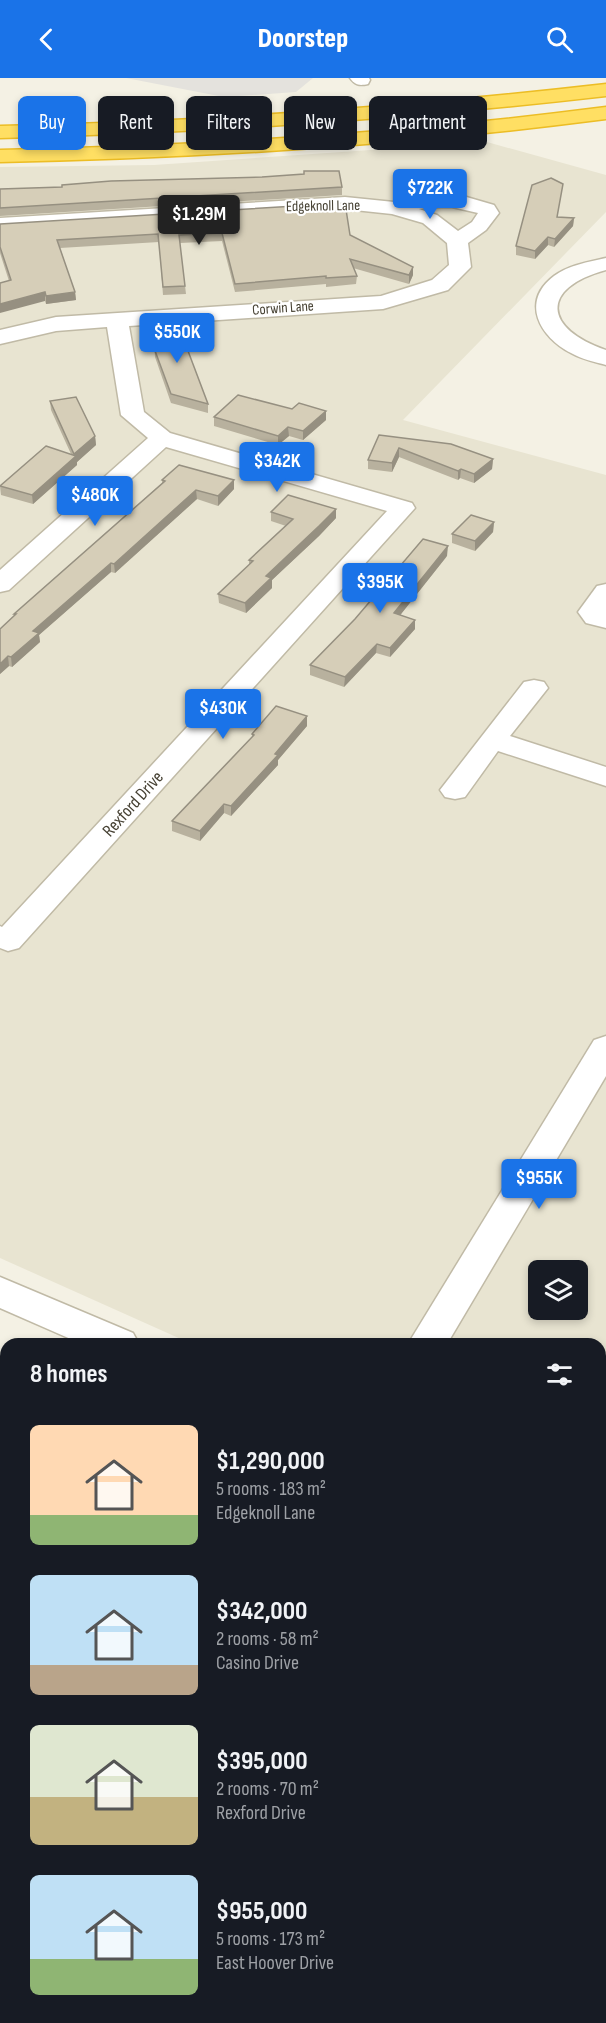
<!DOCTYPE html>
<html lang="en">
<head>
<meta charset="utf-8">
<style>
  body { margin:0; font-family:"Sofia Sans Condensed",sans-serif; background:#242831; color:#f1f3f6; height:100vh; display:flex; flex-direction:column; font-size:22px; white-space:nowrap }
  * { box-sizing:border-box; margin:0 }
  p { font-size:20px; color:#9ea1a6 }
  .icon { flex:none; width:33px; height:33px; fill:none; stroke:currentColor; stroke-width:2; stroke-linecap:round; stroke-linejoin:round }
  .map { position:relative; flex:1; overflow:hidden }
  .details { position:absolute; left:0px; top:1260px; width:606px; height:686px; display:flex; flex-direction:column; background:#171b24; border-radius:18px 18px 0 0; box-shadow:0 3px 9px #0003 }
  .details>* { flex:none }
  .guide { position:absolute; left:18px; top:18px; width:570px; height:54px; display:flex; gap:12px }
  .buttons { position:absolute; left:528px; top:1182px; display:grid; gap:12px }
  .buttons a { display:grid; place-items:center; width:60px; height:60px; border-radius:9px; background:#171b24; box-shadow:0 3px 9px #0003; font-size:30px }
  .price { position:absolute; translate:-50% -51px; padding:0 14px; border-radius:6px; background:#1a73e8; color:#fff; font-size:20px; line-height:39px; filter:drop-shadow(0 2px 3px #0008) }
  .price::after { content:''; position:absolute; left:50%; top:36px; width:18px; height:14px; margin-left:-9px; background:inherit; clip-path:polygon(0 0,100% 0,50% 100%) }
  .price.active { background:#222; color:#fff }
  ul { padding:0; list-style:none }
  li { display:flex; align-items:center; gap:18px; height:150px; padding:0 30px }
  li span { display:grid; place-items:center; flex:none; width:168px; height:120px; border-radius:9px; color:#555 }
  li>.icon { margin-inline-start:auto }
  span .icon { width:72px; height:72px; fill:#fffc; stroke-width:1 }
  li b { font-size:26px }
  h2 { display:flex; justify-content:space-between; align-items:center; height:72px; padding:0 30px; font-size:26px }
  .pill { padding:0 21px; border-radius:9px; background:#171b24; box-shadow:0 3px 9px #0003; font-size:21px; line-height:54px }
  .pill.active { background:#1a73e8; color:#fff }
  header { display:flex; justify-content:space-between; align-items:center; height:78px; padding:0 30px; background:#1a73e8; color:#fff; font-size:27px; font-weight:800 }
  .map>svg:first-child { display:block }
</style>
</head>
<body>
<header><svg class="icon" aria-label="back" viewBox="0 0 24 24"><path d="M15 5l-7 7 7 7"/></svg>Doorstep<svg class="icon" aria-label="search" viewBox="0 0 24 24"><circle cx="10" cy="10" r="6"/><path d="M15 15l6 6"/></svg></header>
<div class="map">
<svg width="606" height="1945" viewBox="0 0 606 1945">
  <rect width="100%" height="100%" fill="#f4f1e4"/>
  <path fill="#e8e4d1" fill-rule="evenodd" d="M487 64 606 97V134L403 342 606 397V1451L600 1448V1266H192L0 1180V89L154 87ZM538 1192H578V1232H538Z"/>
  <polygon fill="#c5eca8" points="600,1509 606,1512 606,1945 0,1945 0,1828 6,1831 6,1940 600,1940"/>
  <polygon fill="#e4e2dd" points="126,0 313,0 296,14 224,19"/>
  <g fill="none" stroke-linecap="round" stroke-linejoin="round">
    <defs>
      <g id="minor">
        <path d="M350 0H369L370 2 368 6C359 8 355 7 350 0Z"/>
        <path d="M442 116 463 118 494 127 499 135 486 152 468 165 471 189 448 212 383 231 129 248 144 334 170 355 412 425 415 430 19 870 8 873 0 870V848L2 849 387 433 166 369 9 512 0 514V492L148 360 121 337 107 249 56 253 0 266V252L56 239 381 218 432 202 449 187 447 165 423 145 392 136 345 131 0 152V140L345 119 394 124ZM433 129H452L478 135 472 144 458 153 437 137 419 131Z"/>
        <path d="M606 180V192C539 210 544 251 606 272V287C595 284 581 281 571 275 540 259 520 224 554 198 569 187 588 184 606 180Z"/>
        <polygon points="606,506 606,550 586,545 578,534 597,508"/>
        <polygon points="534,602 544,604 548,610 510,658 606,689 606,708 498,673 465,719 455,721 445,719 440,712 524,604"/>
        <polygon points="606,958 606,998 447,1266 408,1266 594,962"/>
        <polygon points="0,1199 133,1255 139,1266 82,1266 0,1230"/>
        <polygon points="0,1435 6,1438 6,1474 0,1471"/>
        <polygon points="600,1456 606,1458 606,1494 600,1492"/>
        <polygon points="600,1790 606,1792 606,1838 600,1836"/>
      </g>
      <g id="highway">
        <path d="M606 6V18C404 41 203 55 0 60V48C203 44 404 29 606 6Z"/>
        <path d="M606 29V41C405 67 203 80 0 84V72C203 68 405 55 606 29Z"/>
      </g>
    </defs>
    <use href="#minor" stroke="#c0baa6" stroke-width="3"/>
    <use href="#highway" stroke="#ecbd25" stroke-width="3"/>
    <use href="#minor" fill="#fff" fill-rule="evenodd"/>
    <use href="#highway" fill="#ffdf63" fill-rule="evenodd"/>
  </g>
  <g fill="#b8b19e">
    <polygon points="563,106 557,139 574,140 573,148 554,169 548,167 535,181 516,177 516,168"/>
    <polygon points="342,109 342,117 0,138 0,111"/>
    <polygon points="0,146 350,157 413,189 413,197 409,206 353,190 357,198 356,206 326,209 326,206 235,214 222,163 180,165 186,216 163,217 159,164 60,170 75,214 76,222 46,226 45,223 9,203 0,175"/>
    <polygon points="153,250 208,326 208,335 171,325 155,279"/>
    <polygon points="50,323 95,358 96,367 77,384 77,387 33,426 1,417 0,408 71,376 51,332"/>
    <polygon points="214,339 326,342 303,362 289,358 278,367 214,348"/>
    <polygon points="379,357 493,381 492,391 474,405 460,400 458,402 399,379 392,394 368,391 368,382"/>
    <polygon points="162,402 234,402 234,411 218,428 197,421 115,495 111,494 39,557 40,564 12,589 9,588 0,596 0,551 14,538 14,536 162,405"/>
    <polygon points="271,434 336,440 319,458 272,502 272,510 246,535 219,525 218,516 249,487 249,482 286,448 271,443"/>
    <polygon points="494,444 493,454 475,473 452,465 452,456"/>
    <polygon points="447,478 400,537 415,551 390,579 376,575 344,609 310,597 310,587"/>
    <polygon points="307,638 307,648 278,682 278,687 231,738 224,735 200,763 172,753 172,743 252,659 252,656"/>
  </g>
  <g fill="#969081">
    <polygon points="574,140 573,148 554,169 555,161"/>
    <polygon points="548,159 548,167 535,181 535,173"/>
    <polygon points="413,189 413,197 409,206 409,197"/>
    <polygon points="45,214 45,223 0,235 0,226"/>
    <polygon points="75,214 76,222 46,226 46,218"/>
    <polygon points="326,333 326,342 303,362 303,353"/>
    <polygon points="288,349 289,358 278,367 278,358"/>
    <polygon points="95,358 96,367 77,384 77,387 33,426 32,417 74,379 74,376"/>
    <polygon points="399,370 399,379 392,394 392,385"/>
    <polygon points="493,381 492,391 474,405 474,396"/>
    <polygon points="461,391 460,400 458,402 458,393"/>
    <polygon points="234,402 234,411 218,428 218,418"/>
    <polygon points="196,412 197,421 115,495 114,486"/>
    <polygon points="336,431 336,440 319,458 272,502 272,510 246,535 245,525 266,498"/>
    <polygon points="494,444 493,454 475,473 475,463"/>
    <polygon points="448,468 447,478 394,545 394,535"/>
    <polygon points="111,485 111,494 39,557 40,564 12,589 11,579 33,553"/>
    <polygon points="415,542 415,551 390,579 390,570"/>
    <polygon points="377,566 376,575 344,609 345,599"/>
    <polygon points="8,578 9,588 0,596 0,586"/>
    <polygon points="307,638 307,648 278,682 278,687 231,738 231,728"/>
    <polygon points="224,726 224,735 200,763 200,753"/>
  </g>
  <g fill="#d6ceb8" stroke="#969081" stroke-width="1.5">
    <polygon points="304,93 339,93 342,109 0,130 0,111 62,109 62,107 111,103 262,99 304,96"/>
    <polygon points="551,100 563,106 557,139 574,140 555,161 548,159 535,173 516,168 532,107"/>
    <polygon points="345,125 350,157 413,189 409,197 350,181 357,198 326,200 326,198 235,206 222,155 179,157 185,208 163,209 158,156 57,162 75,214 46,218 45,214 0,226 0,205 11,202 0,169 0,146"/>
    <polygon points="179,249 208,326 171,316 154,270 153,250"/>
    <polygon points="238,317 292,331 299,325 326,333 303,353 288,349 278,358 214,339"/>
    <polygon points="76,319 95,358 74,376 50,323"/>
    <polygon points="379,357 451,366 493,381 474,396 461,391 458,393 399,370 392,385 368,382"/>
    <polygon points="46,368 76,378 32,417 0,408"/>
    <polygon points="179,387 234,402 218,418 196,412 114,486 111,485 33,553 39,555 11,579 8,578 0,586 0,551 16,536 14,536 165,403 162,402"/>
    <polygon points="288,417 336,431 319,448 266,498 271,500 245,525 218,516 253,483 249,482 293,441 271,434"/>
    <polygon points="471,437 494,444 475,463 452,456"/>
    <polygon points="423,461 448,468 394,535 415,542 390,570 377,566 345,599 310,587 355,541"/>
    <polygon points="276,628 307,638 275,676 278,677 231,728 224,726 200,753 172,743 254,657 252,656"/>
  </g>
  <g text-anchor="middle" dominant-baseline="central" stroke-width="4.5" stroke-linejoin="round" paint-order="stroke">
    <g font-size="15" fill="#464133" stroke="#fff">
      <text transform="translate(323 128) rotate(-1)">Edgeknoll Lane</text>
      <text transform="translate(283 230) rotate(-4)">Corwin Lane</text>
    </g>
    <g font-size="18" fill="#464133" stroke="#fff">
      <text transform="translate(133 726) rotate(-48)">Rexford Drive</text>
    </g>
  </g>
</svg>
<div class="buttons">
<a><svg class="icon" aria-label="layers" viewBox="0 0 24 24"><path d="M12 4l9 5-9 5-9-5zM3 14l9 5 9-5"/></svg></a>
</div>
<b class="price" style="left:430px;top:142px">$722K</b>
<b class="price active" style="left:199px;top:168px">$1.29M</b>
<b class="price" style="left:177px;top:286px">$550K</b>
<b class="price" style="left:277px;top:415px">$342K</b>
<b class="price" style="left:95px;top:449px">$480K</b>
<b class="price" style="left:380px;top:536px">$395K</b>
<b class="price" style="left:223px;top:662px">$430K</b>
<b class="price" style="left:539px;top:1132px">$955K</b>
<div class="guide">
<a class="pill active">Buy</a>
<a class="pill">Rent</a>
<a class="pill">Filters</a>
<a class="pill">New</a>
<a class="pill">Apartment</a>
</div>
<section class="details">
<h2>8 homes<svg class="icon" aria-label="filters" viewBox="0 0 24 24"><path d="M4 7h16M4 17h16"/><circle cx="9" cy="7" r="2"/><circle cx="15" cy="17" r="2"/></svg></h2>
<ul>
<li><span style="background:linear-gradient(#ffd9b3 75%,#8fb573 0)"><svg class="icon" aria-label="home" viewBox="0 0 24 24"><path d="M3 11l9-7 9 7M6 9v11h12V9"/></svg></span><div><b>$1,290,000</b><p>5 rooms · 183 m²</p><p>Edgeknoll Lane</p></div></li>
<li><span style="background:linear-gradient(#bfe0f5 75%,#b9a48a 0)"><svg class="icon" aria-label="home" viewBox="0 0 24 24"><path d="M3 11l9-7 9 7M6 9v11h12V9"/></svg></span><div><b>$342,000</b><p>2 rooms · 58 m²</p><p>Casino Drive</p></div></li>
<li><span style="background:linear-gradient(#dfe7d0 60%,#c2b280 0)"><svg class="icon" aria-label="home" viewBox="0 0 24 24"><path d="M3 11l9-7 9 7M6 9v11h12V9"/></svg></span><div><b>$395,000</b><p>2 rooms · 70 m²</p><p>Rexford Drive</p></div></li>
<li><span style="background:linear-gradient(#bfe0f5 70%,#8fb573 0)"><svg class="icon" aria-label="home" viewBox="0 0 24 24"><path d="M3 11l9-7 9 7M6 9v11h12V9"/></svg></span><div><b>$955,000</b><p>5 rooms · 173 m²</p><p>East Hoover Drive</p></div></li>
</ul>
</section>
</div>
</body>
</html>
